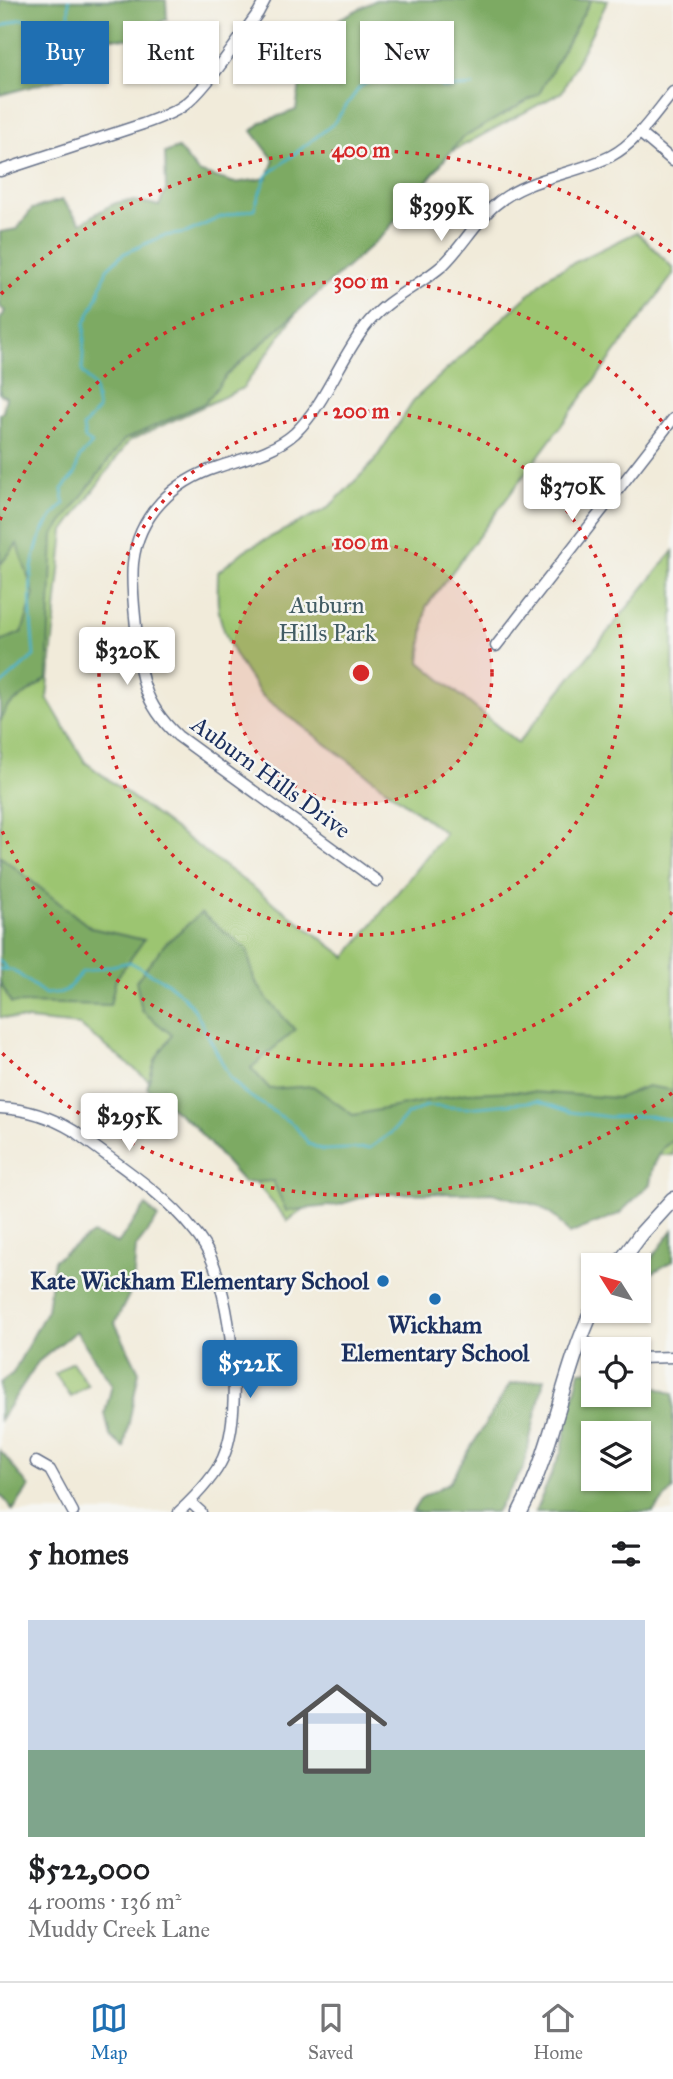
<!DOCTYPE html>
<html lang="en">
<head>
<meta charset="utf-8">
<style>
  body { margin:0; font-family:"IM FELL Great Primer",serif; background:#f6f6f6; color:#202124; height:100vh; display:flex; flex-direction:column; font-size:26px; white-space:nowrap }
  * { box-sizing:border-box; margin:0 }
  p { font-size:23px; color:#757577 }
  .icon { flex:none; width:38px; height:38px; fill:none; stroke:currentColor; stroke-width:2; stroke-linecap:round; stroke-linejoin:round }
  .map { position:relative; height:1512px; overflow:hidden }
  .details { display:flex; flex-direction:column; background:#fff; flex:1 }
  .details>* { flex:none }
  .hud { position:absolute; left:21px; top:21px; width:632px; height:63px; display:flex; gap:14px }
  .needle { width:46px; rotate:307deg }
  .fabs { position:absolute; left:581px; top:1253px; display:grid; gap:14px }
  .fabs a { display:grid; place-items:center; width:70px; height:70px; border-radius:0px; background:#fff; box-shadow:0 2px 5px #0004; font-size:35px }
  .price { position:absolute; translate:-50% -60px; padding:0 16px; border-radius:7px; background:#fff; color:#222; font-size:23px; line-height:46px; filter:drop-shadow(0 2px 4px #0008) }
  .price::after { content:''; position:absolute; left:50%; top:42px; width:21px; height:16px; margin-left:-10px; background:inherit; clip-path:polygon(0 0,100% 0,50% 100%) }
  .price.selected { background:#1f6fb2; color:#fff }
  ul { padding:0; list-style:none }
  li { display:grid; align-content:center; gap:14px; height:371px; padding:0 28px }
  li span { display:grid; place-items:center; height:217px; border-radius:0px; color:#555 }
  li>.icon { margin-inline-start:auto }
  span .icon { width:126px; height:126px; fill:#fffc; stroke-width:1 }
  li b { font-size:30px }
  h2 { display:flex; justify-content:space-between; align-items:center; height:84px; padding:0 28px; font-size:30px }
  .pill { padding:0 24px; border-radius:0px; background:#fff; box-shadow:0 2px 5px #0004; font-size:24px; line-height:63px }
  .pill.selected { background:#1f6fb2; color:#fff }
  .tab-bar { display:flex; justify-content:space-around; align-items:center; height:98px; border-top:2px solid #e0e0e0; background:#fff; font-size:19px; color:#757577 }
  .tab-bar a { display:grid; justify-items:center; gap:4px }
  .tab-bar .selected { color:#1f6fb2 }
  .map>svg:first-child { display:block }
</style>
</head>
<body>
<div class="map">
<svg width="673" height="1512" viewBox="0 0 673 1512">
  <rect width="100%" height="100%" fill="#f6f6f2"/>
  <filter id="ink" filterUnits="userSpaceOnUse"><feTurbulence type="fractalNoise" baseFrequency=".0143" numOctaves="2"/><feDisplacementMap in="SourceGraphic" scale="14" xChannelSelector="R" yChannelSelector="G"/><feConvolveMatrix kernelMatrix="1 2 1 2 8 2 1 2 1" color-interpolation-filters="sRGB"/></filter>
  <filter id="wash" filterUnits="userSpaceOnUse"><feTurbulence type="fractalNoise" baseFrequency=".00686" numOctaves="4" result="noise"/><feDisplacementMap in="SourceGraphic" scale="28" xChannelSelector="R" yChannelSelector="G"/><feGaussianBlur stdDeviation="1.57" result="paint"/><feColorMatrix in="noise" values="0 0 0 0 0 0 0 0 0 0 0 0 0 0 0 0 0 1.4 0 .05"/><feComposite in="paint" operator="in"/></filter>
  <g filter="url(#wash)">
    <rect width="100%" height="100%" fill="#f1ebda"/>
    <g fill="#9cc571" stroke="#5c7a68" stroke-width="2">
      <path d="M421 0H608L562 92 447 154 316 285 243 388 129 441 64 531 47 698 85 762 346 957 445 833 262 696C243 669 222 640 218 606 217 595 218 583 218 572L245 550 328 508 373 463 415 399 551 274 637 232 673 268V275L426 607 420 662 518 743 673 551V1155L374 1157 288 1221 210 1129 79 1025 0 1017V554Z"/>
      <polygon points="72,1362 88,1385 71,1397 55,1374"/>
    </g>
    <g fill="#7daa63" stroke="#4c6c60" stroke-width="2" fill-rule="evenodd">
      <polygon points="0,0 166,0 167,19 128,39 87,36 64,78 0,95"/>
      <path d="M376 0H591L539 94 461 139 385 233 227 375 205 403 124 440 53 535 47 679 7 707 0 722V642L22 632 34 594 17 544 0 565V414L3 412 6 397 0 394V320L5 311 0 307V232L17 229 32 209 62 200 81 223C116 202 119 195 159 206L166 190 165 153 178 148 198 172 235 183 267 178 274 160 252 131 262 122 296 110 302 72 339 51V19Z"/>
      <polygon points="0,856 91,928 144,940 116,979 110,1005 11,1003 0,982"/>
      <polygon points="201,913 247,949 254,979 268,1000 295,1030 251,1068 270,1089 313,1086 353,1115 467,1093 516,1091 618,1098 647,1086 673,1090 673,1140 663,1148 653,1167 650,1184 619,1214 569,1234 557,1219 539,1206 492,1193 373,1194 338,1205 286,1211 273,1181 244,1183 194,1126 147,1088 155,1060 172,1035 142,1011 136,981 165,944"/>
      <polygon points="146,1205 158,1218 136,1247 133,1287 115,1323 139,1372 124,1448 110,1436 105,1413 112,1385 76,1331 38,1362 0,1420 0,1383 13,1373 47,1310 54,1260 92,1234 118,1243"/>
      <polygon points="673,1230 673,1261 650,1274 651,1259"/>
      <path d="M593 1370V1395H639V1381L673 1394V1489L653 1512H535L561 1452 580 1371ZM593 1433H639V1479H593Z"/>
      <polygon points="544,1379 523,1469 496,1512 412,1512 421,1498 449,1483 510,1384"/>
      <polygon points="0,1450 29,1487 13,1510 0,1494"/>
    </g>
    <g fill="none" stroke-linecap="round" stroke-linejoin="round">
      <g stroke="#48b1c7" stroke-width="2.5">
        <polyline points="0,27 21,19 36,21 50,17 62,26 69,15 69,0"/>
        <path d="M0 686 34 656C30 603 21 542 64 504L62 489 75 474 79 458 92 444 85 439 83 427 98 410 94 387 82 371 85 323 98 296 107 269 123 254 163 236 186 233 221 217 254 209 266 176 333 124 359 88 403 60 421 68 443 88 473 86"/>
        <polyline points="0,961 7,969"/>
        <polyline points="0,969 13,970 45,994 65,992 82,972 130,962 168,983 183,996 196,1012 230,1078 245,1093 294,1125 309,1144 323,1150 370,1148 392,1132 407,1115 426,1106 467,1108 538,1101 570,1112 609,1117 649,1116 673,1120"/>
      </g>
    </g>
  </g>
  <g filter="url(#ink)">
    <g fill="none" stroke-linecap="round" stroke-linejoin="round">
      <defs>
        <g id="minor">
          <polyline points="640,133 673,161"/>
          <path d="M0 171 143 124C157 119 171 114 183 106 206 90 240 37 258 13L265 0"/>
          <polyline points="496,646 673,419"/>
          <path d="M377 881 178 736C142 703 139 673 136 627 134 606 131 584 133 563 138 515 174 481 218 467 245 458 274 452 295 433 327 402 340 357 368 323 388 298 419 286 443 265 462 247 475 222 495 205 527 177 574 175 611 156 637 142 654 115 673 92"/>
          <path d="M0 1108C27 1109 51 1117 74 1131 111 1160 163 1192 192 1229 201 1239 209 1252 214 1265 232 1312 243 1412 223 1458 214 1478 195 1497 179 1512"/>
          <polyline points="579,1340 603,1349"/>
          <polyline points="639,1358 673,1357"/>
          <polyline points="36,1462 50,1470 73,1512"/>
          <polyline points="190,1502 201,1512"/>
        </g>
        <g id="major">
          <polyline points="618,1265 642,1233 673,1199"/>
          <path d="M520 1512C554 1447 562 1375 593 1309"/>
        </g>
      </defs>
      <use href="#minor" stroke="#667189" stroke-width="13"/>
      <use href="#major" stroke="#667189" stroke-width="17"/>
      <use href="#minor" stroke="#fff" stroke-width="10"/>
      <use href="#major" stroke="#fff" stroke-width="14"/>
    </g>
  </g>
  <circle cx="361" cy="673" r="131" fill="#d62828" fill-opacity=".12"/>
  <g fill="none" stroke="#d62828" stroke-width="3.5" stroke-dasharray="3.5 7">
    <circle cx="361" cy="673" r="131"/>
    <circle cx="361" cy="673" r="262"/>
    <path d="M672 912A392 392 0 0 1 0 826M0 520A392 392 0 0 1 672 434"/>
    <path d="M672 1093A523 523 0 0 1 1 1052M1 294A523 523 0 0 1 672 253"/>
  </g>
  <g fill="#1f6fb2" stroke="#f6f6f2" stroke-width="2.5">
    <circle cx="383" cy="1281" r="7"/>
    <circle cx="435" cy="1299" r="7"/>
  </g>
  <g text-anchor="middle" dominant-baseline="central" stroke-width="5" stroke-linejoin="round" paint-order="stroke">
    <g font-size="24" fill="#425c64" stroke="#f6f6f2">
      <text x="327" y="605">Auburn<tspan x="327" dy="28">Hills Park</tspan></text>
    </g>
    <g font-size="24" fill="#1b2f5e" stroke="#f6f6f2">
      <text transform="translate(271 777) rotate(36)">Auburn Hills Drive</text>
    </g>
    <g font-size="24" font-weight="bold" fill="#1b2f5e" stroke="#f6f6f2" text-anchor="end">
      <text x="369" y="1281">Kate Wickham Elementary School</text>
      <text x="435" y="1325" text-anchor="middle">Wickham<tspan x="435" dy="28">Elementary School</tspan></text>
    </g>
  </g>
  <circle cx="361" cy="673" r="10" fill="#d62828" stroke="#f6f6f2" stroke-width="3.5"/>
  <g font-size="21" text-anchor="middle" font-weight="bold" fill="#d62828" stroke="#f6f6f2" stroke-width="5" stroke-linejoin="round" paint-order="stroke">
    <text x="361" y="157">400 m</text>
    <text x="361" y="288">300 m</text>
    <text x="361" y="418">200 m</text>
    <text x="361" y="549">100 m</text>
  </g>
</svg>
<div class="fabs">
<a><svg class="needle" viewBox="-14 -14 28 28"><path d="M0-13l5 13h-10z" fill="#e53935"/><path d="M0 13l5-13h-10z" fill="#757577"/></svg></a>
<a><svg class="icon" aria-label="locate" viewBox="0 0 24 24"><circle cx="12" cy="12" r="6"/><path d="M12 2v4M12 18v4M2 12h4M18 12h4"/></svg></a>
<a><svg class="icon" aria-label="layers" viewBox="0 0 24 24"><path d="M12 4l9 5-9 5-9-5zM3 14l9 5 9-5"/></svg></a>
</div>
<b class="price" style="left:441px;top:243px">$399K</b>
<b class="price" style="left:572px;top:523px">$370K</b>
<b class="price" style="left:127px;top:687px">$320K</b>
<b class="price" style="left:129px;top:1153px">$295K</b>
<b class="price selected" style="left:250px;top:1400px">$522K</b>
<div class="hud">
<a class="pill selected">Buy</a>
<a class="pill">Rent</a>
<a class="pill">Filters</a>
<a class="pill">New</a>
</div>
</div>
<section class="details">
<h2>5 homes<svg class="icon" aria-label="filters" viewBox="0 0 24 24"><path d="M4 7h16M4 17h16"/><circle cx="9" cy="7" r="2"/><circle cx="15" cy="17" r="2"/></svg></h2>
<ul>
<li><span style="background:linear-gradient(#c9d6e8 60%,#7fa58c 0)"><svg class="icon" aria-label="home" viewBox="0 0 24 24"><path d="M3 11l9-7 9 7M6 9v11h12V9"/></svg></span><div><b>$522,000</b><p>4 rooms · 136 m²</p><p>Muddy Creek Lane</p></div></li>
</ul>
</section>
<nav class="tab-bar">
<a class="selected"><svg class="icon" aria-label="map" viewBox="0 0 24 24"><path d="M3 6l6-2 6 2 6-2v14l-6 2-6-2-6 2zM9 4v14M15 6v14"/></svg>Map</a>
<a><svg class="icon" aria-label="saved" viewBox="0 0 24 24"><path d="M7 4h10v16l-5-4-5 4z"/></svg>Saved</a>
<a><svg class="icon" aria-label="home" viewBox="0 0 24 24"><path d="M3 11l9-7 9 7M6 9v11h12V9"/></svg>Home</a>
</nav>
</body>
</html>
